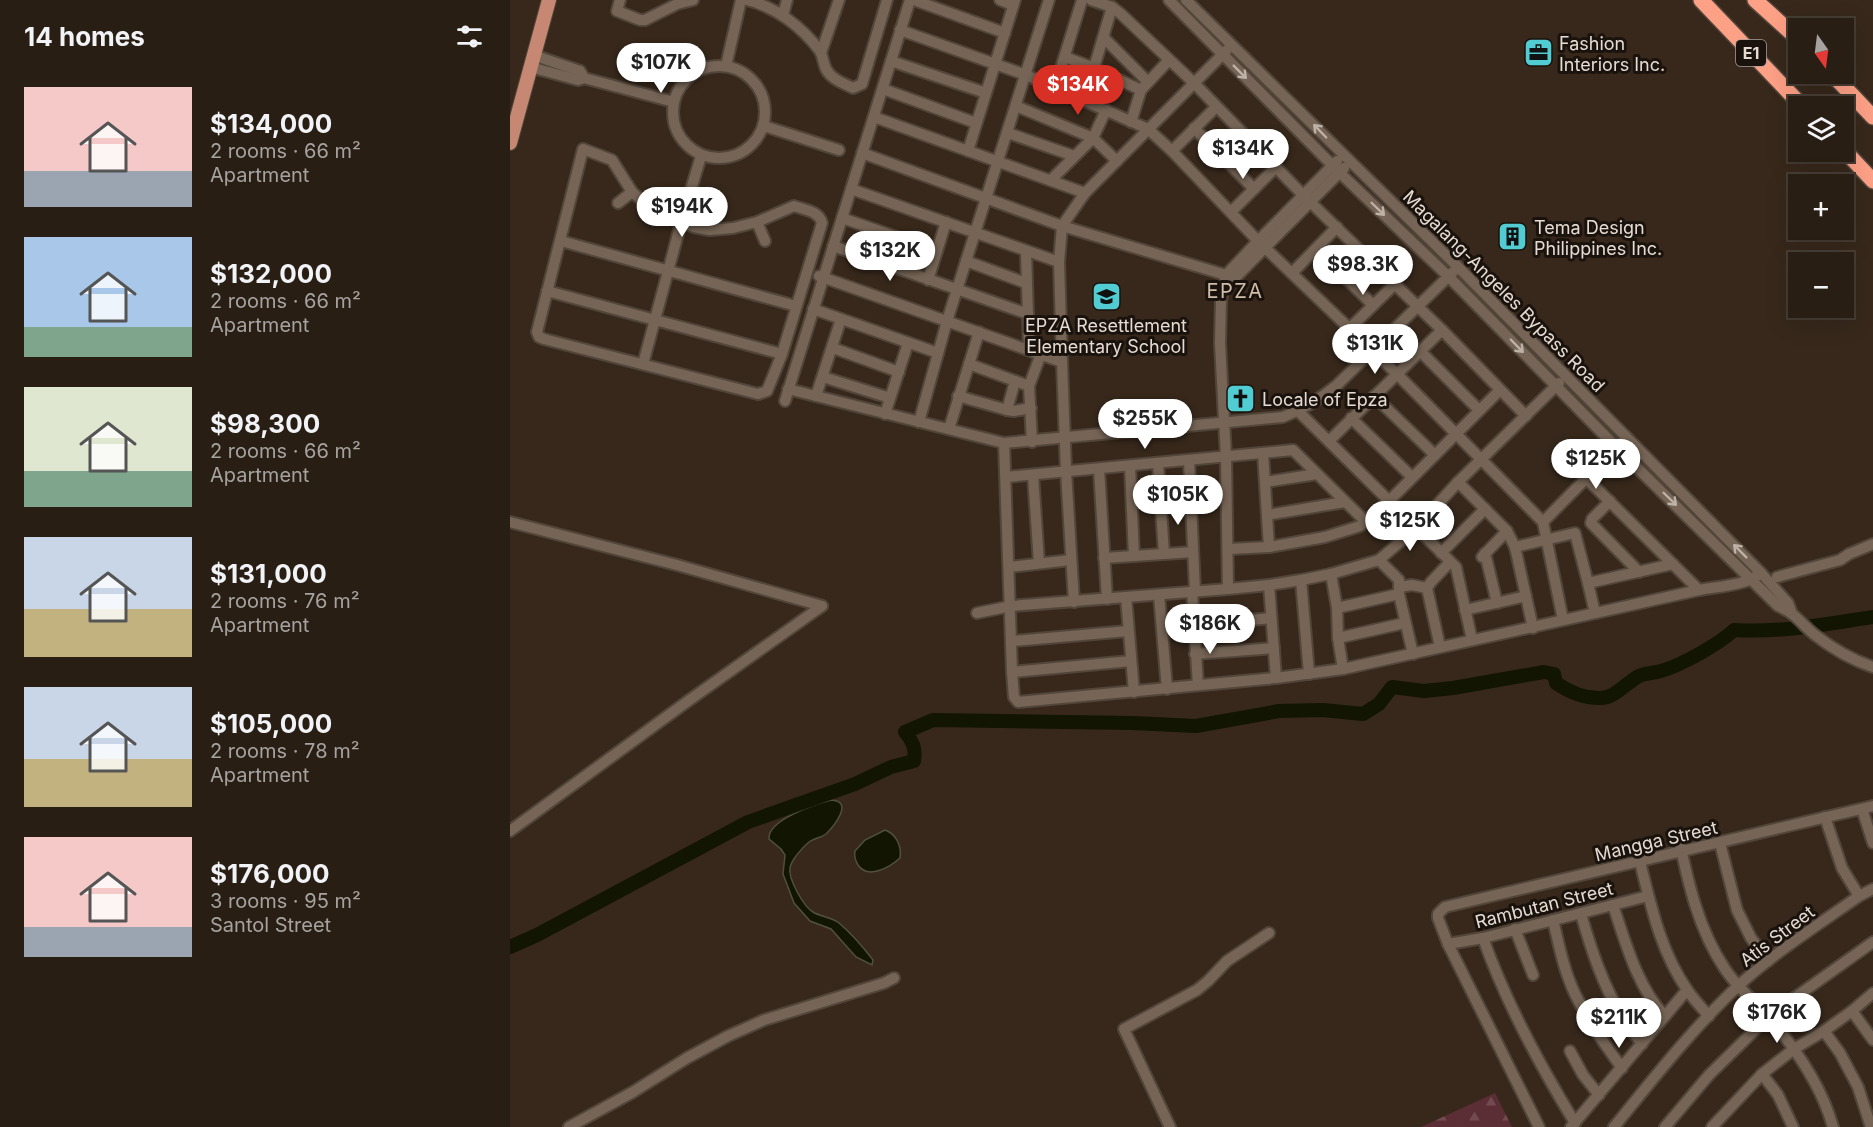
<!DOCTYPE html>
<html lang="en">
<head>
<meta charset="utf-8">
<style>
  body { margin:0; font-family:Inter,sans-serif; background:#31271d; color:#f1f3f6; height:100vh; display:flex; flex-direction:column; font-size:22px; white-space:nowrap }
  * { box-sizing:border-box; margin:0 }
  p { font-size:20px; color:#a5a2a0 }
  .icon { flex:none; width:33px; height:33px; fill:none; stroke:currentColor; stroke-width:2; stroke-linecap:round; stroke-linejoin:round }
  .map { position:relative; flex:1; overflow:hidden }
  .panel { display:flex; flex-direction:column; background:#291e14; width:510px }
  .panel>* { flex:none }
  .needle { width:39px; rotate:166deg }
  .tools { position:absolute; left:1278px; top:18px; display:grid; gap:12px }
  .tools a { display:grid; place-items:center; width:66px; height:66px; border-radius:0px; background:#291e14; box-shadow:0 6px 24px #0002,0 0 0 2px #453c34; font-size:30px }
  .price { position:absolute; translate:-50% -51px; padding:0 14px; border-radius:21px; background:#fff; color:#222; font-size:20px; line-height:39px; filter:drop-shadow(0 2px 3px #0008) }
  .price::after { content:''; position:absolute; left:50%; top:36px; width:18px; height:14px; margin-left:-9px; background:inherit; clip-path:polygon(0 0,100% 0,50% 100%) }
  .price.current { background:#d93025; color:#fff }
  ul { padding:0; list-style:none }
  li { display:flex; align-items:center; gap:18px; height:150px; padding:0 24px }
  li span { display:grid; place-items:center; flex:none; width:168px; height:120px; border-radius:0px; color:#555 }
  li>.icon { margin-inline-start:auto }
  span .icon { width:72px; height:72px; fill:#fffc; stroke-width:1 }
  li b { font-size:26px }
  h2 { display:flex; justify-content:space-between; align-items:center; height:72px; padding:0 24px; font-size:26px }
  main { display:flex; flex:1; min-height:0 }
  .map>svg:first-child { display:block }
</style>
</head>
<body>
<main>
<section class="panel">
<h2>14 homes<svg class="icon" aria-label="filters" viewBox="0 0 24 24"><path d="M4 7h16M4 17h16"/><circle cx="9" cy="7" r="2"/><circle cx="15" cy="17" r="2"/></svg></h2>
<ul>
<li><span style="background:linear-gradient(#f6c9c9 70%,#9aa5b1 0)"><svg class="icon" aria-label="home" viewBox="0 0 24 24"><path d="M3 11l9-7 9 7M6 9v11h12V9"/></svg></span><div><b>$134,000</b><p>2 rooms · 66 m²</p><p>Apartment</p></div></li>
<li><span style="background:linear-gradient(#a9c7e8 75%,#7fa58c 0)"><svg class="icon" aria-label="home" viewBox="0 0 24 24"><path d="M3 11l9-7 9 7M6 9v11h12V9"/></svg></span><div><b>$132,000</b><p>2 rooms · 66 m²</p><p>Apartment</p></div></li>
<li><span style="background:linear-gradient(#dfe7d0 70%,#7fa58c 0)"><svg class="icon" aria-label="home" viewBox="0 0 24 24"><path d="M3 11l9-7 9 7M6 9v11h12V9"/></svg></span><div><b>$98,300</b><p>2 rooms · 66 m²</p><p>Apartment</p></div></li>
<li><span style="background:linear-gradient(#c9d6e8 60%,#c2b280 0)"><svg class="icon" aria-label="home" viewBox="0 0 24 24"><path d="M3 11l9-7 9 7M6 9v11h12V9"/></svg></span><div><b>$131,000</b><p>2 rooms · 76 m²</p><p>Apartment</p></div></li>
<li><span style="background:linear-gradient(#c9d6e8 60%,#c2b280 0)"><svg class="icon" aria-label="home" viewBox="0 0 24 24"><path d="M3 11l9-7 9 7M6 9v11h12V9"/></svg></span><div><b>$105,000</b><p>2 rooms · 78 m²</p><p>Apartment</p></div></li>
<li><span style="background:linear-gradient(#f6c9c9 75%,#9aa5b1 0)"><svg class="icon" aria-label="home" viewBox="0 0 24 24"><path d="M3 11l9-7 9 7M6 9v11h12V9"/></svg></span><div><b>$176,000</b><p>3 rooms · 95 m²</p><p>Santol Street</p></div></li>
</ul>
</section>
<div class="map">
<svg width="1363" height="1127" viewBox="0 0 1363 1127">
  <defs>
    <pattern id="forest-firs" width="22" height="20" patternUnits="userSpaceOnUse" patternTransform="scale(1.5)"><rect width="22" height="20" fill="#5b2d35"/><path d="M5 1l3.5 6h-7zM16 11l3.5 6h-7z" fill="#724b51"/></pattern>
  </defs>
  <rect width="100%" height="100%" fill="#37281b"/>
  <polygon fill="url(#forest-firs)" points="985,1093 1002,1127 911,1127"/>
  <g fill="#111501" stroke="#515040" stroke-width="1.5">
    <path d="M321 800C345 801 323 827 316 834 311 838 304 838 299 842 293 847 281 860 280 868 278 879 294 907 303 912 311 917 321 917 329 923 342 934 353 947 363 960L362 965 346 957 321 929 300 921 284 903 273 874 275 855 271 849 259 839C257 820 306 804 321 800Z"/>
    <path d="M375 830C386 834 392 846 390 858 380 867 358 880 348 865 345 860 344 856 345 851L355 840Z"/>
  </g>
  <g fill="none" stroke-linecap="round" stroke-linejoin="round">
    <path stroke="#111501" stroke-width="14" d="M0 947 27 935 238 822 345 784 381 767 404 761C406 748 403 742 395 732L423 720 623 723 686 726 769 711 813 710 853 714 869 704 882 687 914 691 943 688 1034 672 1044 674 1046 683C1059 692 1073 698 1089 698 1104 699 1116 683 1129 676 1136 673 1144 673 1151 671 1172 665 1209 644 1224 630 1272 633 1316 624 1363 617"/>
    <defs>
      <g id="minor">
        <polyline points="110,0 107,11 130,20 135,20 167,4 183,0"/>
        <path d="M237 0C266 7 292 27 310 51 313 56 313 63 316 69 321 79 333 83 343 88L352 84 377 0"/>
        <polyline points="404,0 495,33"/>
        <polyline points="490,0 503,5"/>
        <polyline points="581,0 602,7 611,14 683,82 793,195 932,330 1016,416"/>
        <path d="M659 0 829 172 939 277 1107 448 1268 606C1287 614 1290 623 1305 635 1323 649 1342 660 1363 667"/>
        <polyline points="676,0 948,267 1251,573 1278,603 1281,611"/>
        <polyline points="273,15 277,0"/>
        <polyline points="390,30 516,75 638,129 662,151 748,241 887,374 1033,522 1053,620"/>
        <polyline points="594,38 638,82"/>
        <polyline points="311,53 329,0"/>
        <polyline points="23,55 70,71 74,78"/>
        <polyline points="555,57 584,68 631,90"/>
        <polyline points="381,61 476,93"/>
        <circle cx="209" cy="112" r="46"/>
        <polyline points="216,66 231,0"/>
        <polyline points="20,67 68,80 74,78 164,102"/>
        <polyline points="584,68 602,7"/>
        <polyline points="545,87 572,0"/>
        <polyline points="373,89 466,123"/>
        <polyline points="506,106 583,138 607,161"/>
        <polyline points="364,117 575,193"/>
        <polyline points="621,122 631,90 659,60"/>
        <polyline points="254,126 329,150"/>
        <polyline points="684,128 744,189"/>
        <polyline points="498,133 564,156"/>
        <path d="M73 149 102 160 122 192 141 208 159 218 184 227 200 230 223 228 247 222 284 206C295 210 309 211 312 223L272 354 257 391 248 394 34 339 29 337 27 332Z"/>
        <polyline points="458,151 505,0"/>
        <polyline points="662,151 706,107"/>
        <polyline points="352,153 552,226 716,275 724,281"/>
        <polyline points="541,180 583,138 596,110"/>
        <polyline points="341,189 549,262"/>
        <polyline points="108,203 122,192"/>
        <polyline points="721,212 766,167"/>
        <polyline points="332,218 427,251"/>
        <polyline points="247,222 255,241"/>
        <polyline points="51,241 286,306"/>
        <polyline points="323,246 518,314"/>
        <polyline points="806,249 863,305"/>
        <polyline points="516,251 519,350"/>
        <polyline points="456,261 516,283"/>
        <polyline points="783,272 827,227"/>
        <polyline points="309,276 552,362"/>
        <polyline points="418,280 436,222"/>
        <polyline points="719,284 834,168"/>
        <polyline points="37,291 272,354"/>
        <polyline points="303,309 428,353"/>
        <polyline points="840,328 885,284"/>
        <polyline points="323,348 389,372"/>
        <polyline points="910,351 969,410"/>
        <polyline points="133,364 171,223 191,156"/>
        <polyline points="459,364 519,386"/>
        <polyline points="313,377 380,398"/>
        <path d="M278 389 494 443 773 417C794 409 810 399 827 385L943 272"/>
        <polyline points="306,396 331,319"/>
        <polyline points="448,396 497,410 504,411 521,408"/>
        <polyline points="864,396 925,455"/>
        <polyline points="275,401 400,0"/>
        <polyline points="497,410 505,381"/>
        <polyline points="788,411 946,567 962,640"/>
        <polyline points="375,414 398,343"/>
        <polyline points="841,418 902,477"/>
        <polyline points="409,422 437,321 539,0"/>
        <polyline points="439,429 469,332"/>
        <polyline points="819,441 932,330"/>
        <polyline points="522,442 519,386 531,354"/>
        <path d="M494 443 502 672 504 697 508 702 766 678 833 669 1189 590C1210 586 1235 586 1251 573"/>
        <polyline points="753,453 759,547"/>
        <polyline points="679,460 685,591"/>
        <polyline points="648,463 654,554"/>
        <polyline points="620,466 624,556"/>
        <polyline points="589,469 597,599"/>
        <polyline points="523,475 529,563"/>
        <polyline points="496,477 783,450 856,522"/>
        <polyline points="1077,479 1189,590"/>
        <polyline points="755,482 807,474"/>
        <polyline points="948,482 997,531 1005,547 1023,628"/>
        <polyline points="1100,501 1082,519 1081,523 1129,572"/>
        <polyline points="757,515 835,502"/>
        <polyline points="0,522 167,565 312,606"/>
        <polyline points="1033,522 1111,443"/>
        <polyline points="1005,547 1065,533 1078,583"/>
        <polyline points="719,549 759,547 815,537 850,526 879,501 990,390"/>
        <polyline points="931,553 975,509"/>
        <polyline points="975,553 987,603"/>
        <polyline points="972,557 997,531"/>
        <polyline points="594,558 683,552"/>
        <polyline points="869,560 889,580 889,594 903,654"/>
        <polyline points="499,567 561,560"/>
        <polyline points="821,574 827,608 889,594"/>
        <polyline points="1267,577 1330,560 1339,554 1363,544"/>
        <polyline points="791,580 799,674"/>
        <polyline points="759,585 766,678"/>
        <polyline points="889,587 902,585 917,588"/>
        <polyline points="718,589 716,457 710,343 711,300 716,275 748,241 827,161"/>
        <polyline points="682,591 688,685"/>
        <polyline points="649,595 657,689"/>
        <polyline points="616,597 624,692"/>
        <polyline points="564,602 556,471 552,362 549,262 552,226 575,193 717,50"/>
        <polyline points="827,608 828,638"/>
        <polyline points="955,610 1016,596"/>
        <polyline points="467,613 501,606 718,589 759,585 791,580 821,574 869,560 905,529 948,482 1049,383"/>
        <polyline points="1085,613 1078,583 1163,564"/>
        <polyline points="683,626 761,618"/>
        <polyline points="502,641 618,631"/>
        <polyline points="930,647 917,588 921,582 940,562"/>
        <polyline points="685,654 764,648"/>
        <polyline points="833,669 828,638 895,623"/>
        <polyline points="502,672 621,661"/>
        <polyline points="1352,809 1363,843"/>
        <polyline points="1315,817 1332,868 1349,896"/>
        <polyline points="0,831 178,701 312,606"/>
        <path d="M1168 835C1178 882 1188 929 1215 969 1226 986 1242 999 1255 1013 1285 1047 1311 1084 1323 1127"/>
        <polyline points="1210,843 1227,910 1241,938 1258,961"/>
        <path d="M1130 862C1141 906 1151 953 1178 991 1184 1000 1192 1008 1199 1016"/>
        <path d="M1103 905C1115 941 1128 989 1155 1016"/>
        <path d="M1071 914C1081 949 1093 986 1113 1018 1119 1027 1126 1036 1132 1044"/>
        <path d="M1043 920C1049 945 1054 972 1066 996 1079 1022 1095 1045 1112 1068"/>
        <polyline points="1005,929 1023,975"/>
        <path d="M973 938C996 1003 1029 1064 1065 1123"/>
        <polyline points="938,944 973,938 1138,896"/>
        <polyline points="1342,1011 1363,1040"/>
        <polyline points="1314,1031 1330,1053 1348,1087 1361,1127"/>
        <polyline points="1060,1051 1073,1075 1089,1095"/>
        <polyline points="1252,1074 1268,1095 1283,1127"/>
        <polyline points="59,1127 123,1092 177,1058 218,1036 254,1020 374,983 384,978"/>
        <polyline points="660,1127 614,1029 687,990 698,981 717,961 759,933"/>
        <polyline points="1029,1127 938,944 928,918 928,914 935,907 1363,806"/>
        <polyline points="1061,1127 1177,990"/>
        <path d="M1104 1127C1143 1079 1182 1029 1228 986 1265 952 1308 925 1349 896L1363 889"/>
        <polyline points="1155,1127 1199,1075 1245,1030 1255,1013 1273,1006 1363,942"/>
        <polyline points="1202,1127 1252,1074 1284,1049 1314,1031 1342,1011 1363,993"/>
      </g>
      <polyline id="major" points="0,143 39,0"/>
      <g id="highway">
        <polyline points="1191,0 1292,106"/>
        <polyline points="1245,0 1288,39"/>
        <polyline points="1322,74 1363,117"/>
        <polyline points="1334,150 1363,181"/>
      </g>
    </defs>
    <use href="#minor" stroke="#52463b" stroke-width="14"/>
    <use href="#major" stroke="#52463b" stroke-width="16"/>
    <use href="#highway" stroke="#52463b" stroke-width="18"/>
    <use href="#minor" stroke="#766556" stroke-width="10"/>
    <use href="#major" stroke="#c68873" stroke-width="14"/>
    <use href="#highway" stroke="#fca086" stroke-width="15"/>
  </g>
  <defs><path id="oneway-shaft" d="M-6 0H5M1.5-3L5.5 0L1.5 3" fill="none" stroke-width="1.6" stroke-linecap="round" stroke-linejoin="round" transform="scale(1.5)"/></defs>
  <g stroke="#beb2a7">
    <use href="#oneway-shaft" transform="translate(730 72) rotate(45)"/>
    <use href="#oneway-shaft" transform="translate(810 131) rotate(-134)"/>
    <use href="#oneway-shaft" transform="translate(868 209) rotate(44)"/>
    <use href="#oneway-shaft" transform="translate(1007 346) rotate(46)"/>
    <use href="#oneway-shaft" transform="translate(1160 499) rotate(44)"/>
    <use href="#oneway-shaft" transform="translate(1230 551) rotate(-135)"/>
  </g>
  <defs>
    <symbol id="office-square" viewBox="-11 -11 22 22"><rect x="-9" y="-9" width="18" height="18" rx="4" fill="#51ccd2" stroke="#1a130d"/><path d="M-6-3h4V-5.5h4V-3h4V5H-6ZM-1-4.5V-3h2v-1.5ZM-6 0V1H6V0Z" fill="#111"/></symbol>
    <symbol id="building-square" viewBox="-11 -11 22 22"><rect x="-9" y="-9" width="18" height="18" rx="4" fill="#51ccd2" stroke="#1a130d"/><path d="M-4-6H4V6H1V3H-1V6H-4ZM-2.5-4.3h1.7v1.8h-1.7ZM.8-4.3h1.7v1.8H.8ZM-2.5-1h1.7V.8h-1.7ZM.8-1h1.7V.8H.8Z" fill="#111"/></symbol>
    <symbol id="school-square" viewBox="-11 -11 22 22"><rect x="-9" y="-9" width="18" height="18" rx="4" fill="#51ccd2" stroke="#1a130d"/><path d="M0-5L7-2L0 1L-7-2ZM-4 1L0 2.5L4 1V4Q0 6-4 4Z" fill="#111"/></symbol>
    <symbol id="church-square" viewBox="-11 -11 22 22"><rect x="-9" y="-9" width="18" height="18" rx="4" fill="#51ccd2" stroke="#1a130d"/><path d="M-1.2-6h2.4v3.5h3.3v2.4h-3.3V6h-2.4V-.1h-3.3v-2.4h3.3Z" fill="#111"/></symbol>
  </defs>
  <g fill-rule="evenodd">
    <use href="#office-square" x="1012" y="36" width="33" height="33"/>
    <use href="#building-square" x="986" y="220" width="33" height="33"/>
    <use href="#school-square" x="580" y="280" width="33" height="33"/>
    <use href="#church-square" x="714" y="382" width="33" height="33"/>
  </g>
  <g text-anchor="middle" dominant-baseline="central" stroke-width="6" stroke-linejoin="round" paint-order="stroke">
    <rect fill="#1a130d" stroke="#a89f98" stroke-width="1.5" x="1226" y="40" width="30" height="26" rx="4.5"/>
    <g font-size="16" font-weight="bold" fill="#e5dbd3">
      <text x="1241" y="53">E1</text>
    </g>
    <g font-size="18" fill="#e5dbd3" stroke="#1a130d" text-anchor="start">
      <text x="1049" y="43">Fashion<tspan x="1049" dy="21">Interiors Inc.</tspan></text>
      <text x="1024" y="227">Tema Design<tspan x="1024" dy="21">Philippines Inc.</tspan></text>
      <text x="596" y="325" text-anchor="middle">EPZA Resettlement<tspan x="596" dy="21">Elementary School</tspan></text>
      <text x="752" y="399">Locale of Epza</text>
    </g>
    <g font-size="18" fill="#e5dbd3" stroke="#1a130d">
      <text transform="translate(994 291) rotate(45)">Magalang-Angeles Bypass Road</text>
      <text transform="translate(1146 841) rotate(-13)">Mangga Street</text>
      <text transform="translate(1034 905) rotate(-14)">Rambutan Street</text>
      <text transform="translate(1267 936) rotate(-37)">Atis Street</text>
    </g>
    <g font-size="20" letter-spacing="1.5" fill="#cfbcaa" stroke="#1a130d">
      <text x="725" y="291">EPZA</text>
    </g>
  </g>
</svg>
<div class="tools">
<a><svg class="needle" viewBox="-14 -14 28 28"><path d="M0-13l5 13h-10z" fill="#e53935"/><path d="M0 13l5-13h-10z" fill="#a5a2a0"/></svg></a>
<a><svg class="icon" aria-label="layers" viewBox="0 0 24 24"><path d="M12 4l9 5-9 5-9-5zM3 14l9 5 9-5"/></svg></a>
<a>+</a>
<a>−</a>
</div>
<b class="price" style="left:151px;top:94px">$107K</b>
<b class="price current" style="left:568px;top:116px">$134K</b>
<b class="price" style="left:733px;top:180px">$134K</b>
<b class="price" style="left:172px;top:238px">$194K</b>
<b class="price" style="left:380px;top:282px">$132K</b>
<b class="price" style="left:853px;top:296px">$98.3K</b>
<b class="price" style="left:865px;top:375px">$131K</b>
<b class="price" style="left:635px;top:450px">$255K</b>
<b class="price" style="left:1086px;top:490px">$125K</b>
<b class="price" style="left:668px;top:526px">$105K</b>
<b class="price" style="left:900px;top:552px">$125K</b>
<b class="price" style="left:700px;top:655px">$186K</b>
<b class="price" style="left:1267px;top:1044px">$176K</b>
<b class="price" style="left:1109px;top:1049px">$211K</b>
</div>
</main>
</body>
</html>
